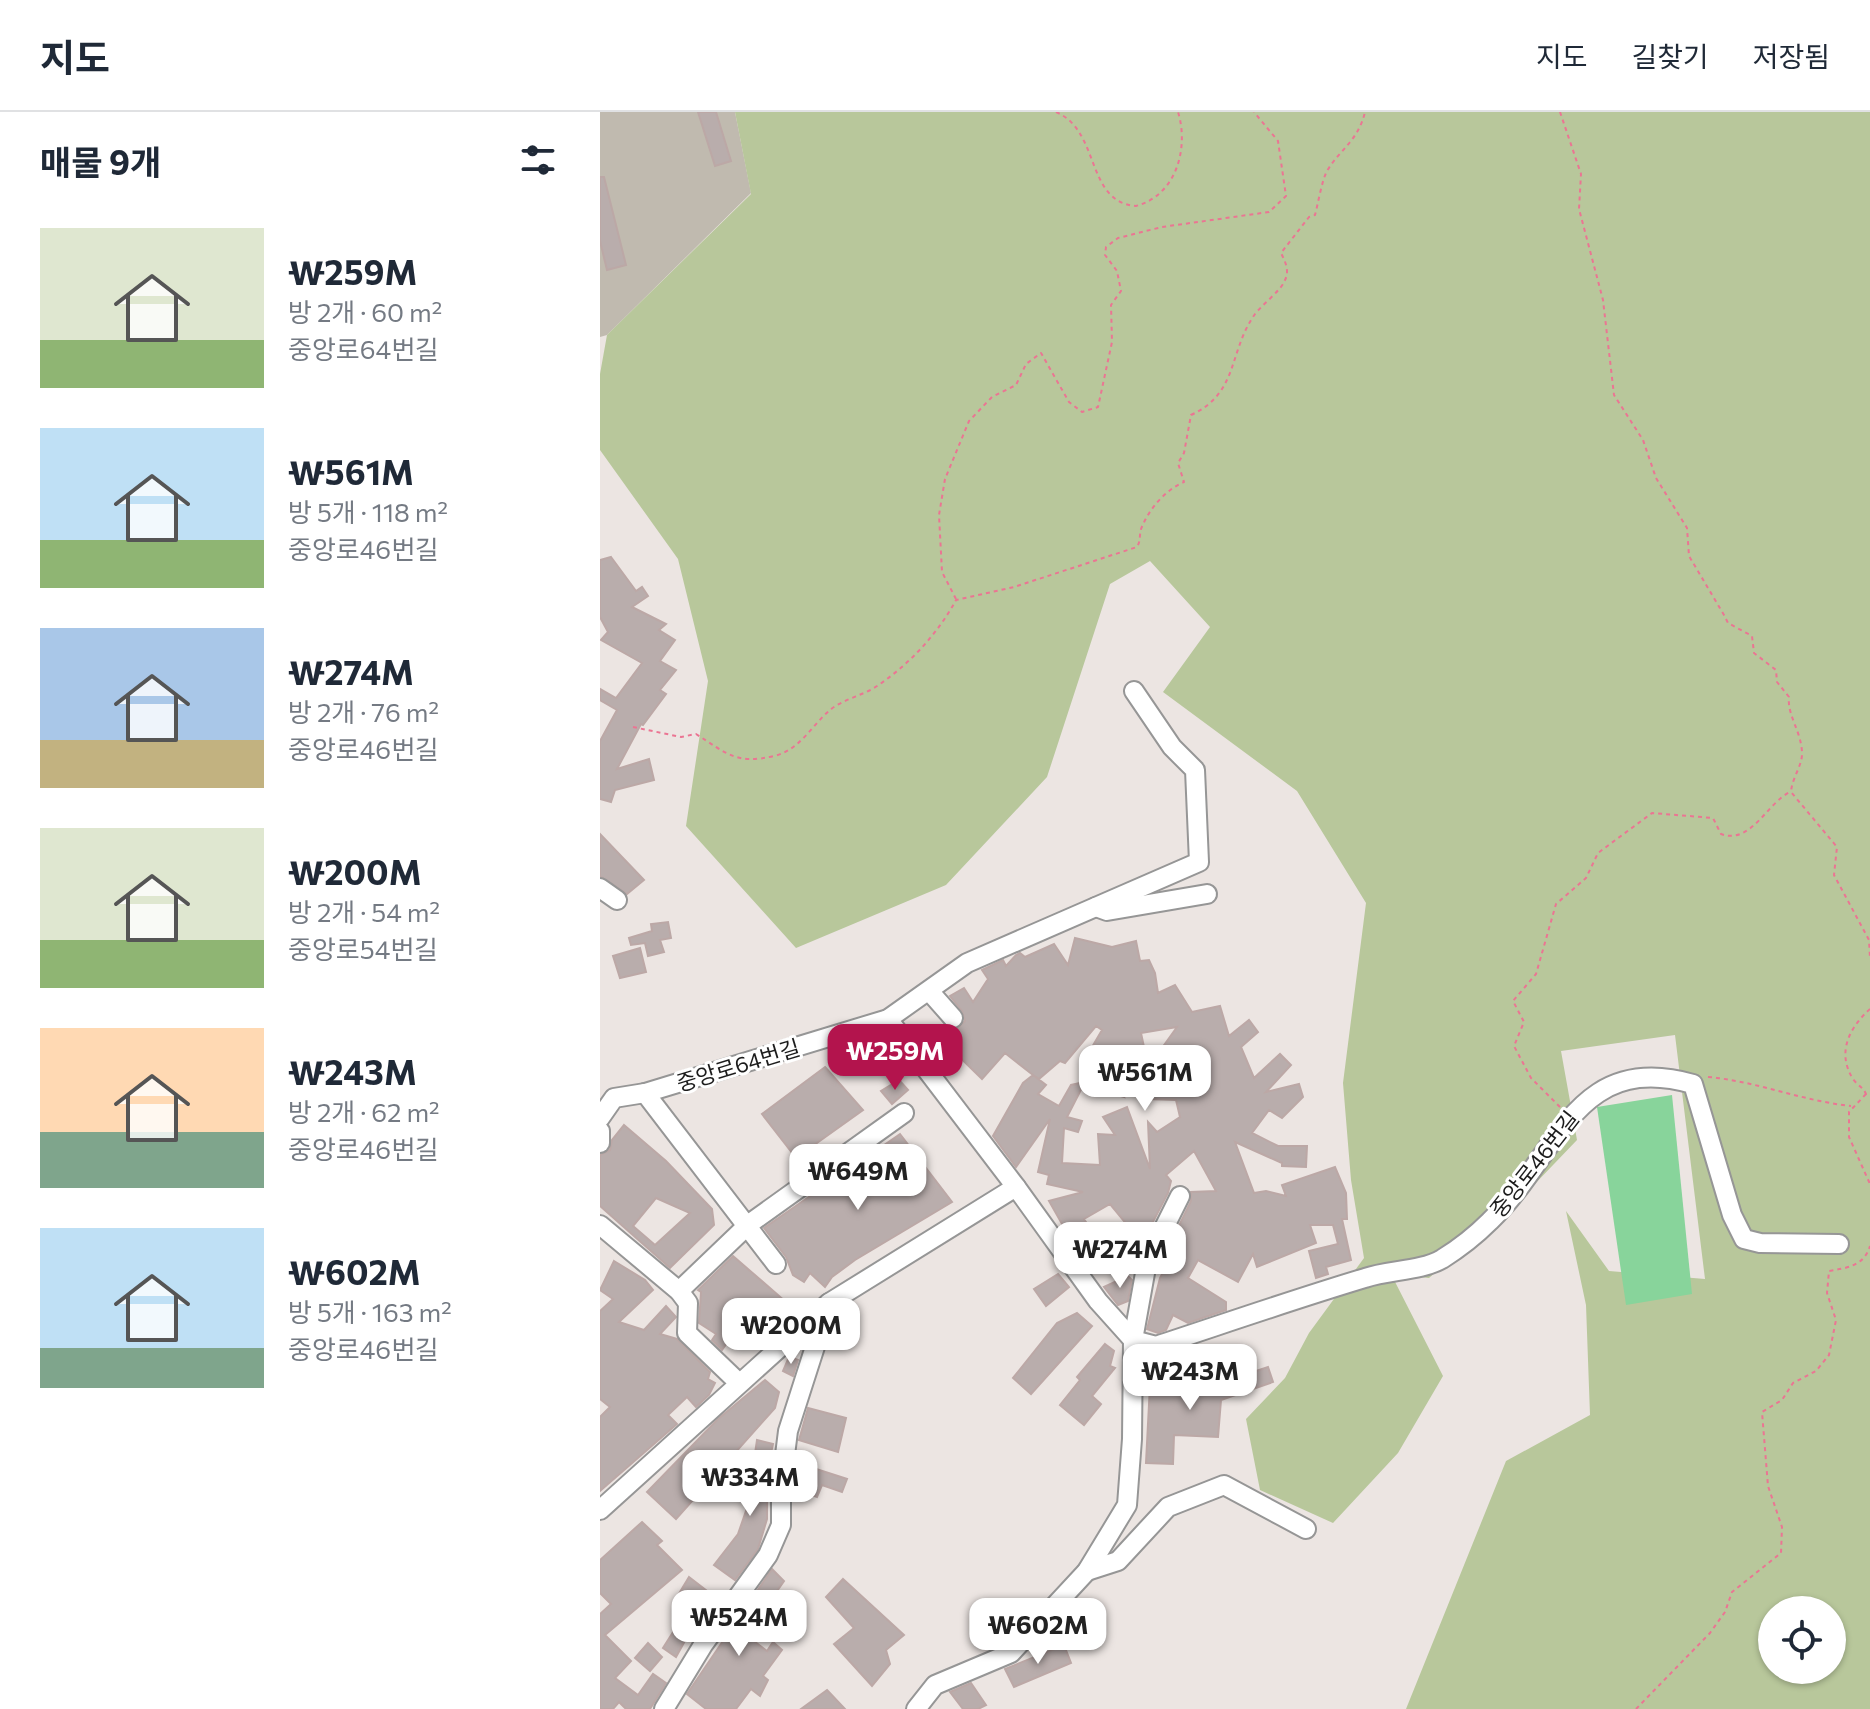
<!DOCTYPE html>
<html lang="ko">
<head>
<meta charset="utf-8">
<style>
  body { margin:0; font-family:Commissioner,"Noto Sans KR",sans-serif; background:#f2f2f3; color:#1f2937; height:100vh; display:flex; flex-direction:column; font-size:30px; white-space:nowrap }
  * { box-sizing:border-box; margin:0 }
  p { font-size:26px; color:#747a83 }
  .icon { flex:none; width:44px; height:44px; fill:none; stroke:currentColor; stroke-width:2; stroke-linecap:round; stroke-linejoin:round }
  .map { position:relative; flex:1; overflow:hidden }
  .details { display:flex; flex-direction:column; background:#fff; width:600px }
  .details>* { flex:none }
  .buttons { position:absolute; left:1158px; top:1484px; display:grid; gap:16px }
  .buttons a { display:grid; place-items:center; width:88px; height:88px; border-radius:50%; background:#fff; box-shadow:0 2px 6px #0004; font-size:40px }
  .price { position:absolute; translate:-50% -68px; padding:0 18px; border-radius:16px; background:#fff; color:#222; font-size:26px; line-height:52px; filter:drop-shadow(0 2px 4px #0008) }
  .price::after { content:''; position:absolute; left:50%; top:48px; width:24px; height:18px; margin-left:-12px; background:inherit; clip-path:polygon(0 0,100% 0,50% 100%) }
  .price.selected { background:#b3144d; color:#fff }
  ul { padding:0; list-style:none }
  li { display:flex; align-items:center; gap:24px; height:200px; padding:0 40px }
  li span { display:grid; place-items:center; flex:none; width:224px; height:160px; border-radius:0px; color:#555 }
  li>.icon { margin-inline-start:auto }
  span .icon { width:96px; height:96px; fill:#fffc; stroke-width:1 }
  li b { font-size:34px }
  h2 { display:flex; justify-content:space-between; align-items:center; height:96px; padding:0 40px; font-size:34px }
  header { display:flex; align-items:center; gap:48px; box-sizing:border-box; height:112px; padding:0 40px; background:#fff; border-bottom:2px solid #e0e1e3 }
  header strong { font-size:38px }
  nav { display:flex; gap:44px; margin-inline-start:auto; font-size:28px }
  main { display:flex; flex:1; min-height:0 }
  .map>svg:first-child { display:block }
</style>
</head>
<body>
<header>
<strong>지도</strong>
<nav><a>지도</a><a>길찾기</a><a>저장됨</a></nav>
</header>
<main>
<section class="details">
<h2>매물 9개<svg class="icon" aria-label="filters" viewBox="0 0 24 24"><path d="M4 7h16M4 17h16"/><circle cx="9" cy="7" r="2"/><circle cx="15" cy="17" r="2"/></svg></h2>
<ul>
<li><span style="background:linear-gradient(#dfe7d0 70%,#8fb573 0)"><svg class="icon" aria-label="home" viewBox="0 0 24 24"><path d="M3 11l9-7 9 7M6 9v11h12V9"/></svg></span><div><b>₩259M</b><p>방 2개 · 60 m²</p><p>중앙로64번길</p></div></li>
<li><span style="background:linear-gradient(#bfe0f5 70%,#8fb573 0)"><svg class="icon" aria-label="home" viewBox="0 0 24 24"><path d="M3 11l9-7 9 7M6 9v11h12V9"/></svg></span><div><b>₩561M</b><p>방 5개 · 118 m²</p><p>중앙로46번길</p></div></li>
<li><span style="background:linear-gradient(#a9c7e8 70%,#c2b280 0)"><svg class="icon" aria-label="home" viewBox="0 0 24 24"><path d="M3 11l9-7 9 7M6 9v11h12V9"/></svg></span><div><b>₩274M</b><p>방 2개 · 76 m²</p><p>중앙로46번길</p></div></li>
<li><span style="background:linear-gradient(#dfe7d0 70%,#8fb573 0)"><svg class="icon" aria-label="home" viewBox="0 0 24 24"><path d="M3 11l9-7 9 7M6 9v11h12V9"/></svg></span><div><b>₩200M</b><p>방 2개 · 54 m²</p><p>중앙로54번길</p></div></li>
<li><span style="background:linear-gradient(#ffd9b3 65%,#7fa58c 0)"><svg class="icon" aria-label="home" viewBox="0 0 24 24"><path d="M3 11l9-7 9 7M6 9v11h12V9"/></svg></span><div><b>₩243M</b><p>방 2개 · 62 m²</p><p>중앙로46번길</p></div></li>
<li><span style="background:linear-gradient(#bfe0f5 75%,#7fa58c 0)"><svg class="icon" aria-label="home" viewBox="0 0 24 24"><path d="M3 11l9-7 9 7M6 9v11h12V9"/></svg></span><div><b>₩602M</b><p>방 5개 · 163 m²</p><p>중앙로46번길</p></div></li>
</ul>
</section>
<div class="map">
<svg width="1270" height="1597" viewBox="0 0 1270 1597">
  <rect width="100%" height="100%" fill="#ece5e2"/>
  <polygon fill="#c0baaf" points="0,0 135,0 151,81 7,223 0,225"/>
  <path fill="#b8c79b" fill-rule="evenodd" d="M135 0H1270V1597H806L906 1349 990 1303 986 1193 966 1099 1009 1159 1105 1167 1075 923 961 939 977 1028 930 1077 829 1166 791 1162 843 1264 798 1341 733 1411 660 1378 646 1307 685 1266 709 1221 764 1146 751 1068 743 971 766 791 697 679 563 580 610 515 550 449 510 472 447 665 346 773 196 836 86 714 108 569 78 447 0 338V262L7 223 151 82ZM1172 1498H1232V1558H1172Z"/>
  <polygon fill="#88d49b" points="1072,983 1092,1182 1026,1193 997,995"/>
  <g fill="#b9adac" stroke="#bca8a6" stroke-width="2" fill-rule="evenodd">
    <polygon points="98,0 116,0 131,49 115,54"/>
    <polygon points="0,65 4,65 26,153 7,158 0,129"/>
    <polygon points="11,445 36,479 42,475 48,484 32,495 66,512 59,518 75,528 60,549 76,558 60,578 66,582 43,613 41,612 17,657 49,647 54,668 15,678 11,690 0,687 0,629 17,598 0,588 0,577 16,586 42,551 1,528 8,520 0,505 0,448"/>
    <polygon points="0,722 44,768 27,782 0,764"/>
    <polygon points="68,810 71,826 60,828 64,840 48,844 45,831 31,833 29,826 52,819 51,812"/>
    <path d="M475 826 512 835 536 829 540 849 549 848 555 861 558 881 575 873 592 900 620 894 629 924 649 908 658 920 641 935 654 966 680 942 691 953 666 980 699 972 703 985 682 1006 669 998 652 1021 678 1034H707L706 1055 682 1054V1051L635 1030 654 1081 666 1079 686 1084 682 1073 735 1055 746 1081 747 1107H742L751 1148 726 1155 728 1162 716 1166 709 1139 738 1132 733 1113H710L716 1131 657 1155 653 1142 638 1170 598 1148 588 1166 626 1190V1198L588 1211 573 1203 566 1218 558 1221 547 1217 560 1166 577 1133 571 1130 591 1089V1080L616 1079 594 1039 566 1063 571 1069 568 1081 542 1131 510 1092 484 1107 497 1127 479 1142 449 1089 483 1080 447 1072 449 1063 438 1060 450 1007 416 1055 393 1024 423 971 433 963 405 941 382 967 340 926 348 916 356 918 365 909 362 899 350 884 364 876 373 890 388 867 382 858 403 848 406 854 416 843 420 841 425 845 454 832 468 853ZM496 914 502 918 481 954 544 935 541 921 577 915 557 943 559 954 495 968 496 977 524 985 521 978 547 971 548 987 576 988 580 1005 557 1020 548 1010 550 1057 527 995 503 1005 515 1023 498 1022 500 1053 462 1051 464 1016 478 1020 482 1009 467 1005 485 970 471 973 459 994 438 982 446 973 433 963 439 967 460 949 465 951Z"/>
    <polygon points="40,836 46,860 20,866 13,844"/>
    <polygon points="225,955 263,998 196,1046 162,1002"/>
    <polygon points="299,968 308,978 292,992 281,979"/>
    <path d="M24 1013 66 1049 112 1097 114 1113 70 1156 0 1094V1043L10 1038 12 1028ZM56 1086 90 1101 55 1133 33 1114Z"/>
    <polygon points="300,1022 352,1090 255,1148 232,1165 225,1175 210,1161 204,1170 193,1163 186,1145 164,1116"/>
    <polygon points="133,1144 194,1197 163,1226 149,1213 134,1234 127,1231 122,1238 112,1228 116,1222 99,1211 101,1180 98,1178"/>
    <polygon points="14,1149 45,1168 53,1178 19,1210 44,1218 66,1194 76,1205 60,1222 77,1227 110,1260 108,1267 115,1271 109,1283 96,1295 87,1285 68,1303 77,1312 0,1379 0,1305 10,1295 0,1287 0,1199 13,1187 0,1178"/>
    <polygon points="458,1162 469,1175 446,1194 434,1177"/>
    <polygon points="528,1164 532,1168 528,1189 518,1193 504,1175"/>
    <polygon points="477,1201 492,1214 431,1282 413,1266 457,1211"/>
    <polygon points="505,1232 514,1239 510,1254 515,1256 492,1284 501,1292 484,1313 460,1293 480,1268 477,1265"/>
    <polygon points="189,1245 198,1248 193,1264 183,1259"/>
    <polygon points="668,1255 673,1270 621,1288 618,1325 574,1323 573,1352 546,1351 550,1273 636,1272 635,1266"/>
    <polygon points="165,1268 179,1280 175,1296 76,1407 47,1380 118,1307"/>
    <polygon points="208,1296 246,1306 238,1340 199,1328"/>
    <polygon points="157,1328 173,1332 167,1359 167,1407 158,1437 135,1468 114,1453 138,1422 147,1396"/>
    <polygon points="213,1356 247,1367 242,1380 222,1373 217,1385 206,1381 208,1372 194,1371 195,1359 212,1360"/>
    <polygon points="42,1410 62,1429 57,1433 82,1458 5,1523 31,1549 15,1566 38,1583 53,1562 66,1571 50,1597 26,1597 19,1590 13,1597 0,1597 0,1502 11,1492 0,1481 0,1448"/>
    <polygon points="172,1457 184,1469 146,1523 167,1539 173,1530 182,1538 163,1564 168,1568 160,1584 151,1577 136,1597 106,1597 87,1582"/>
    <polygon points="89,1465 120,1489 108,1506 77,1485"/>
    <polygon points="243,1467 304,1523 286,1538 290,1552 272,1574 234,1532 254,1516 226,1485"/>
    <polygon points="75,1517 86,1527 76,1545 63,1536"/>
    <polygon points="48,1531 62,1545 50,1559 35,1546"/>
    <polygon points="464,1533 471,1551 414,1575 405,1557"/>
    <polygon points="371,1571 386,1593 378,1597 363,1597 350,1580"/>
    <polygon points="227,1578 245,1597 201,1597"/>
  </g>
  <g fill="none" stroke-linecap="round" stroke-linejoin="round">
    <defs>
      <g id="minor">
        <polyline points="0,776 17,788"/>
        <polyline points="496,795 507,799 607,782"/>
        <polyline points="330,880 353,906"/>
        <polyline points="288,907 416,1075"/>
        <polyline points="45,981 176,1152"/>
        <polyline points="0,1006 14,986 45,981 288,907 367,851 599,750 595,658 572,635 534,579"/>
        <polyline points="0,1019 0,1031"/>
        <polyline points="0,1113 79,1179 88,1191 87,1221 139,1271"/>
        <polyline points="79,1179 149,1112 304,1001"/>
        <path d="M0 1398 229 1191 416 1075 498 1189 533 1228 556 1234C626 1211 695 1187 765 1166 789 1158 821 1159 842 1147 858 1137 877 1122 890 1109 958 1044 975 938 1093 972L1132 1103 1144 1127 1160 1131 1239 1132"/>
        <polyline points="487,1459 518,1449 568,1395 624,1373 706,1417"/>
        <polyline points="64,1597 103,1533 168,1443 181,1413 181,1375 188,1319 229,1191"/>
        <polyline points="316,1597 335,1573 411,1541 487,1459 527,1393 532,1327 533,1228 547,1150 580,1084"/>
      </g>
    </defs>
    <use href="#minor" stroke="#969696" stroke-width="22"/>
    <g stroke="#eb7593" stroke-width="2" stroke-dasharray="4 4" stroke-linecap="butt">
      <path d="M456 0C501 19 485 90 536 94 577 83 589 35 578 0"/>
      <path d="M960 0 981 62 979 97 1003 188 1014 283 1043 328 1056 366 1087 416 1089 444 1124 503 1128 511 1152 524 1154 541 1176 558 1177 570 1189 585C1187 604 1202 620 1202 642 1202 654 1192 666 1191 680L1237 735 1234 763 1269 828 1270 846"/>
      <polyline points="356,487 342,460 339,403 345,367 369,309 392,285 416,273 426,252 441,241 469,290 482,300 498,295 512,230 511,193 521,179 517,159 505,143 506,135 518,126 562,115 669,100 686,84 678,29 654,0"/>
      <path d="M33 615 81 625 96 622C126 641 136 653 174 644 200 638 212 613 230 598 242 588 260 584 274 576 308 554 337 523 356 488L414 475 537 435C541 428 539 425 541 417 549 397 565 378 584 370L578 351 584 341 591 303C639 281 628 240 655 202 662 193 681 178 684 170 690 160 686 151 681 141L709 105 715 103C718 92 722 68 727 59 741 36 758 29 765 0"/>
      <path d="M1270 897C1250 915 1236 940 1253 967 1257 973 1263 975 1266 982H1270"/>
      <path d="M1108 965C1156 969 1202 989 1251 994"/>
      <polyline points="1266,982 1249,1000 1249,1025 1270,1072"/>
      <path d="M960 995 931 966 914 934 924 910 913 889 936 862 956 792 986 766 998 741 1052 701 1113 706 1121 722C1151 733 1167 691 1190 680"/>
      <path d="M1036 1597 1110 1521 1125 1500 1132 1480 1181 1441 1182 1415 1168 1374 1162 1300 1182 1288 1193 1271 1216 1259 1229 1243 1236 1208 1227 1181 1229 1159C1247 1156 1264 1154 1270 1134"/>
    </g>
    <use href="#minor" stroke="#fff" stroke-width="18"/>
  </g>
  <g text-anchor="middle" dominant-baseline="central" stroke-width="6" stroke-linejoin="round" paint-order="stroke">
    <g font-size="22" fill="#1c1c1c" stroke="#fff">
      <text transform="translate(138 953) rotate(-17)">중앙로64번길</text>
      <text transform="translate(934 1052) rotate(-52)">중앙로46번길</text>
    </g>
  </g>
</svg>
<div class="buttons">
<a><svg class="icon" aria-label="locate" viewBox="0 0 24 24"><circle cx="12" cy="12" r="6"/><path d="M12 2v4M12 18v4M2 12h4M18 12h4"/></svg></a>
</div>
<b class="price selected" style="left:295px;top:980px">₩259M</b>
<b class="price" style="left:545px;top:1001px">₩561M</b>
<b class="price" style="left:258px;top:1100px">₩649M</b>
<b class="price" style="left:520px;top:1178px">₩274M</b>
<b class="price" style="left:191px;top:1254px">₩200M</b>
<b class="price" style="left:590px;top:1300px">₩243M</b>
<b class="price" style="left:150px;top:1406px">₩334M</b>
<b class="price" style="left:139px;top:1546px">₩524M</b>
<b class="price" style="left:438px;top:1554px">₩602M</b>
</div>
</main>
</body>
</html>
